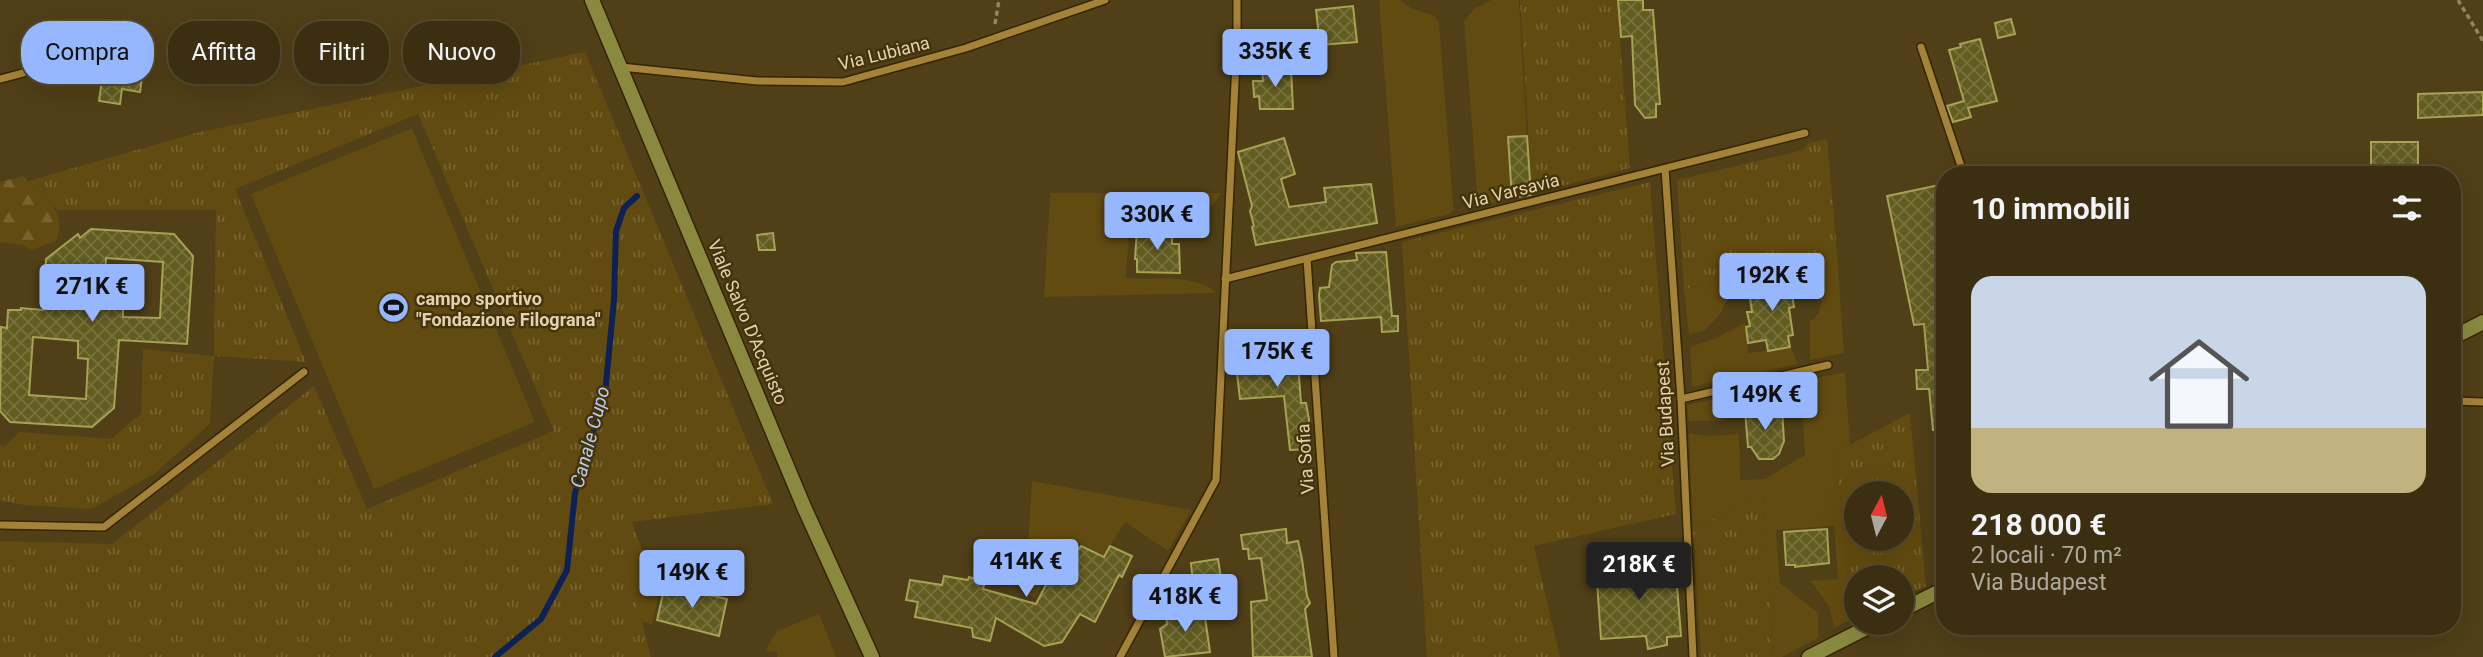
<!DOCTYPE html>
<html lang="it">
<head>
<meta charset="utf-8">
<style>
  body { margin:0; font-family:Roboto,sans-serif; background:#43371a; color:#f1f3f6; height:100vh; display:flex; flex-direction:column; font-size:26px; white-space:nowrap }
  * { box-sizing:border-box; margin:0 }
  p { font-size:23px; color:#aca99f }
  .icon { flex:none; width:38px; height:38px; fill:none; stroke:currentColor; stroke-width:2; stroke-linecap:round; stroke-linejoin:round }
  .map { position:relative; flex:1; overflow:hidden }
  .panel { position:absolute; left:1936px; top:166px; width:525px; height:469px; display:flex; flex-direction:column; background:#3c2f11; border-radius:28px; box-shadow:0 7px 28px #0002,0 0 0 2px #554a31 }
  .panel>* { flex:none }
  .hud { position:absolute; left:21px; top:21px; width:665px; height:63px; display:flex; gap:14px }
  .needle { width:46px; rotate:7deg }
  .controls { position:absolute; left:1844px; top:481px; display:grid; gap:14px }
  .controls a { display:grid; place-items:center; width:70px; height:70px; border-radius:50%; background:#3c2f11; box-shadow:0 7px 28px #0002,0 0 0 2px #554a31; font-size:35px }
  .price { position:absolute; translate:-50% -60px; padding:0 16px; border-radius:7px; background:#96b6fd; color:#111; font-size:23px; line-height:46px; filter:drop-shadow(0 2px 4px #0008) }
  .price::after { content:''; position:absolute; left:50%; top:42px; width:21px; height:16px; margin-left:-10px; background:inherit; clip-path:polygon(0 0,100% 0,50% 100%) }
  .price.current { background:#222; color:#fff }
  ul { padding:0; list-style:none }
  li { display:grid; align-content:center; gap:14px; height:371px; padding:0 35px }
  li+li { border-top:2px solid #554a31 }
  li span { display:grid; place-items:center; height:217px; border-radius:21px; color:#555 }
  li>.icon { margin-inline-start:auto }
  span .icon { width:126px; height:126px; fill:#fffc; stroke-width:1 }
  li b { font-size:30px }
  h2 { display:flex; justify-content:space-between; align-items:center; height:84px; padding:0 35px; font-size:30px }
  .chip { padding:0 24px; border-radius:28px; background:#3c2f11; box-shadow:0 7px 28px #0002,0 0 0 2px #554a31; font-size:24px; line-height:63px }
  .chip.current { background:#96b6fd; color:#111 }
  .map>svg:first-child { display:block }
</style>
</head>
<body>
<div class="map">
<svg width="2483" height="657" viewBox="0 0 2483 657">
  <defs>
    <pattern id="grass-tufts" width="24" height="20" patternUnits="userSpaceOnUse" patternTransform="scale(1.75)"><rect width="24" height="20" fill="#624b10"/><path d="M3 7l-1-3M5 7V3M7 7l1-3M15 17l-1-3M17 17v-4M19 17l1-3" fill="none" stroke="#786430"/></pattern>
    <pattern id="forest-firs" width="22" height="20" patternUnits="userSpaceOnUse" patternTransform="scale(1.75)"><rect width="22" height="20" fill="#624b10"/><path d="M5 1l3.5 6h-7zM16 11l3.5 6h-7z" fill="#786430"/></pattern>
    <pattern id="building-cross-hatch" width="8" height="8" patternUnits="userSpaceOnUse" patternTransform="scale(1.75)"><rect width="8" height="8" fill="#615c20"/><path d="M0 0l8 8M0 8l8-8" fill="none" stroke="#78723e"/></pattern>
  </defs>
  <rect width="100%" height="100%" fill="#503f17"/>
  <g fill="url(#grass-tufts)" fill-rule="evenodd">
    <polygon points="1520,0 1617,0 1630,168 1532,194"/>
    <polygon points="585,52 773,504 632,522 645,559 628,565 651,657 0,657 0,541 112,544 314,386 367,509 554,431 418,114 235,189 306,362 214,356 210,424 154,474 91,509 24,505 0,500 0,445 4,447 20,432 111,439 141,414 143,349 214,356 216,210 57,210 28,181 196,133"/>
    <polygon points="1827,139 1837,253 1684,289 1677,180 1803,150 1809,143"/>
    <polygon points="1650,182 1676,514 1534,546 1560,657 1427,657 1402,242"/>
    <path d="M1910 413 1926 586 1902 597V578H1857V617L1852 619 1836 452ZM1857 494H1902V539H1857Z"/>
    <polygon points="1763,493 1773,657 1701,657 1693,529"/>
  </g>
  <path fill="url(#forest-firs)" d="M24 176C40 199 70 208 56 241L31 250 23 245 0 242V182Z"/>
  <g fill="#624b10">
    <polygon points="1379,0 1401,0 1411,8 1435,16 1439,22 1453,203 1453,210 1449,214 1396,227"/>
    <polygon points="1491,0 1519,0 1527,136 1508,137 1512,198 1482,207 1477,192 1464,21 1475,8"/>
    <polygon points="412,128 535,422 374,489 251,194"/>
    <path d="M1050 193H1221L1213 205H1176L1175 211 1166 220 1130 217 1126 278C1156 281 1191 272 1217 293L1044 297Z"/>
    <polygon points="1837,253 1844,353 1810,360 1810,322 1819,313 1821,303 1819,263 1762,271 1763,287 1741,289 1726,301 1721,313 1705,330 1689,335 1684,289"/>
    <polygon points="1745,323 1748,353 1791,348 1798,364 1692,387 1690,347 1714,339"/>
    <path d="M1845 372 1850 444 1836 452 1852 619 1834 628 1830 608 1811 581 1838 579 1834 526 1776 530 1780 583 1818 613V638L1782 657H1773L1763 493 1693 529 1689 433 1708 436 1739 434 1740 480 1765 479 1805 455 1802 402C1766 395 1751 396 1724 421H1689L1687 405Z"/>
    <polygon points="1032,481 1191,510 1168,551 1125,522 1104,555 1070,538 1035,598 1025,593"/>
    <polygon points="645,559 663,578 652,624 642,622 628,564"/>
    <polygon points="819,614 836,657 777,657 777,652 765,651 777,631"/>
  </g>
  <g fill="none" stroke-linecap="round" stroke-linejoin="round">
    <polyline stroke="#0d2157" stroke-width="6" points="495,657 541,619 567,570 575,493 605,394 614,300 616,231 624,208 637,196"/>
  </g>
  <g fill="url(#building-cross-hatch)" stroke="#a7a254" stroke-width="2" fill-rule="evenodd">
    <polygon points="1618,0 1643,0 1643,10 1653,10 1660,104 1656,104 1656,117 1645,118 1635,105 1632,36 1621,37"/>
    <polygon points="1353,6 1357,42 1320,45 1316,10"/>
    <polygon points="2011,19 2015,34 1998,38 1995,23"/>
    <polygon points="1980,39 1997,101 1968,108 1971,117 1953,122 1947,106 1964,101 1949,50 1961,47 1960,44"/>
    <polygon points="106,50 145,55 140,92 122,89 120,104 99,101"/>
    <polygon points="1291,67 1293,109 1260,109 1259,96 1254,97 1253,81 1263,81 1262,68"/>
    <polygon points="2483,92 2483,115 2418,118 2418,94"/>
    <polygon points="1527,136 1531,195 1512,198 1508,137"/>
    <polygon points="1284,138 1295,174 1281,179 1289,207 1326,202 1324,188 1371,184 1377,223 1256,245 1252,227 1254,226 1250,211 1252,206 1238,152"/>
    <rect x="2371" y="142" width="47" height="27"/>
    <polygon points="1944,184 1944,429 1933,430 1929,389 1917,389 1916,370 1928,370 1924,324 1914,325 1887,196"/>
    <path d="M91 229 174 234 193 256 187 344 119 340 114 408 92 427 10 422 0 411 1 327 7 328 8 310H21V308L43 310 46 259 78 234 80 238ZM106 258 163 262 160 318 123 317V307L103 305ZM33 337 78 341V358L88 359 86 399 29 395Z"/>
    <polygon points="1137,230 1172,230 1172,244 1179,244 1180,273 1137,272 1137,259 1135,259"/>
    <polygon points="773,233 775,250 759,250 757,235"/>
    <polygon points="1386,252 1392,316 1398,316 1398,331 1382,332 1381,317 1321,321 1319,295 1320,288 1329,287 1332,265 1336,262 1357,260 1356,253"/>
    <polygon points="1819,263 1821,280 1797,283 1794,267"/>
    <polygon points="1788,271 1794,307 1789,308 1793,335 1788,336 1790,347 1768,351 1766,340 1748,343 1746,327 1750,326 1747,312 1752,312 1749,291 1770,287 1768,273"/>
    <polygon points="1297,350 1301,403 1306,403 1309,420 1310,449 1290,450 1284,396 1240,399 1235,356"/>
    <polygon points="1782,408 1784,441 1779,454 1773,459 1759,459 1751,447 1748,447 1745,411"/>
    <polygon points="1286,529 1287,543 1298,541 1302,559 1307,596 1310,603 1305,609 1312,657 1253,657 1251,602 1267,600 1261,558 1249,559 1248,549 1243,549 1241,535"/>
    <polygon points="1827,529 1829,563 1795,567 1795,565 1786,565 1784,532"/>
    <polygon points="1081,546 1104,557 1110,546 1132,556 1122,577 1119,575 1095,622 1080,614 1062,642 1044,646 996,618 990,641 973,637 972,628 915,617 918,602 906,600 910,580 942,585 944,576 968,580 969,577 985,582 983,589 1036,604 1061,556 1068,560 1075,547 1079,549"/>
    <polygon points="1218,559 1223,591 1194,595 1191,563"/>
    <polygon points="1675,561 1681,636 1667,637 1667,645 1648,649 1646,636 1601,639 1596,568"/>
    <polygon points="665,585 727,599 719,636 657,620"/>
    <polygon points="1204,610 1210,652 1165,657 1160,629 1167,624 1166,615"/>
  </g>
  <g fill="none" stroke-linecap="round" stroke-linejoin="round">
    <defs>
      <g id="street">
        <polyline points="1921,47 1964,175"/>
        <polyline points="621,67 757,81 843,82 966,48 1105,0"/>
        <polyline points="0,79 23,73"/>
        <polyline points="1665,169 1681,399 1693,657"/>
        <polyline points="1307,259 1334,657"/>
        <polyline points="1225,279 1805,133"/>
        <polyline points="1681,399 1828,365"/>
        <polyline points="2452,401 2483,402"/>
        <polyline points="0,525 104,527 304,372"/>
        <polyline points="1120,657 1216,480 1237,41 1237,0"/>
      </g>
      <g id="secondary">
        <polyline points="592,0 804,507 872,657"/>
        <polyline points="2452,338 2483,322"/>
        <polyline points="1902,610 1944,589"/>
        <polyline points="1809,657 1876,623"/>
      </g>
    </defs>
    <use href="#street" stroke="#352500" stroke-width="10"/>
    <use href="#secondary" stroke="#352500" stroke-width="17"/>
    <g stroke="#95845f" stroke-width="3.5" stroke-dasharray="5 3.5" stroke-linecap="butt">
      <polyline points="2458,0 2483,41"/>
      <polyline points="995,24 999,0"/>
    </g>
    <use href="#street" stroke="#a48339" stroke-width="7"/>
    <use href="#secondary" stroke="#898a40" stroke-width="14"/>
  </g>
  <defs>
    <symbol id="stadium-disc" viewBox="-11 -11 22 22"><circle r="9.5" fill="#96b6fd" stroke="#45340b"/><path d="M0-5a6.5 5 0 1 0 0 10a6.5 5 0 1 0 0-10ZM-3.5-1.8h7v3.6h-7Z" fill="#111"/></symbol>
  </defs>
  <g fill-rule="evenodd">
    <use href="#stadium-disc" x="376" y="290" width="35" height="35"/>
  </g>
  <g text-anchor="middle" dominant-baseline="central" stroke-width="5" stroke-linejoin="round" paint-order="stroke">
    <g font-size="18" fill="#e3d2af" stroke="#45340b">
      <text transform="translate(884 53) rotate(-14)">Via Lubiana</text>
      <text transform="translate(1511 191) rotate(-14)">Via Varsavia</text>
      <text transform="translate(748 322) rotate(67)">Viale Salvo D'Acquisto</text>
      <text transform="translate(1665 414) rotate(-93)">Via Budapest</text>
      <text transform="translate(1305 459) rotate(-94)">Via Sofia</text>
    </g>
    <g font-size="18" font-weight="bold" fill="#e3d2af" stroke="#45340b" text-anchor="start">
      <text x="416" y="298">campo sportivo<tspan x="416" dy="21">"Fondazione Filograna"</tspan></text>
    </g>
    <g font-size="19" font-style="italic" fill="#bacbef" stroke="#45340b">
      <text transform="translate(590 437) rotate(-75)">Canale Cupo</text>
    </g>
  </g>
</svg>
<div class="controls">
<a><svg class="needle" viewBox="-14 -14 28 28"><path d="M0-13l5 13h-10z" fill="#e53935"/><path d="M0 13l5-13h-10z" fill="#aca99f"/></svg></a>
<a><svg class="icon" aria-label="layers" viewBox="0 0 24 24"><path d="M12 4l9 5-9 5-9-5zM3 14l9 5 9-5"/></svg></a>
</div>
<b class="price" style="left:1275px;top:89px">335K €</b>
<b class="price" style="left:1157px;top:252px">330K €</b>
<b class="price" style="left:1772px;top:313px">192K €</b>
<b class="price" style="left:92px;top:324px">271K €</b>
<b class="price" style="left:1277px;top:389px">175K €</b>
<b class="price" style="left:1765px;top:432px">149K €</b>
<b class="price" style="left:1026px;top:599px">414K €</b>
<b class="price current" style="left:1639px;top:602px">218K €</b>
<b class="price" style="left:692px;top:610px">149K €</b>
<b class="price" style="left:1185px;top:634px">418K €</b>
<div class="hud">
<a class="chip current">Compra</a>
<a class="chip">Affitta</a>
<a class="chip">Filtri</a>
<a class="chip">Nuovo</a>
</div>
<section class="panel">
<h2>10 immobili<svg class="icon" aria-label="filters" viewBox="0 0 24 24"><path d="M4 7h16M4 17h16"/><circle cx="9" cy="7" r="2"/><circle cx="15" cy="17" r="2"/></svg></h2>
<ul>
<li><span style="background:linear-gradient(#c9d6e8 70%,#c2b280 0)"><svg class="icon" aria-label="home" viewBox="0 0 24 24"><path d="M3 11l9-7 9 7M6 9v11h12V9"/></svg></span><div><b>218 000 €</b><p>2 locali · 70 m²</p><p>Via Budapest</p></div></li>
</ul>
</section>
</div>
</body>
</html>
